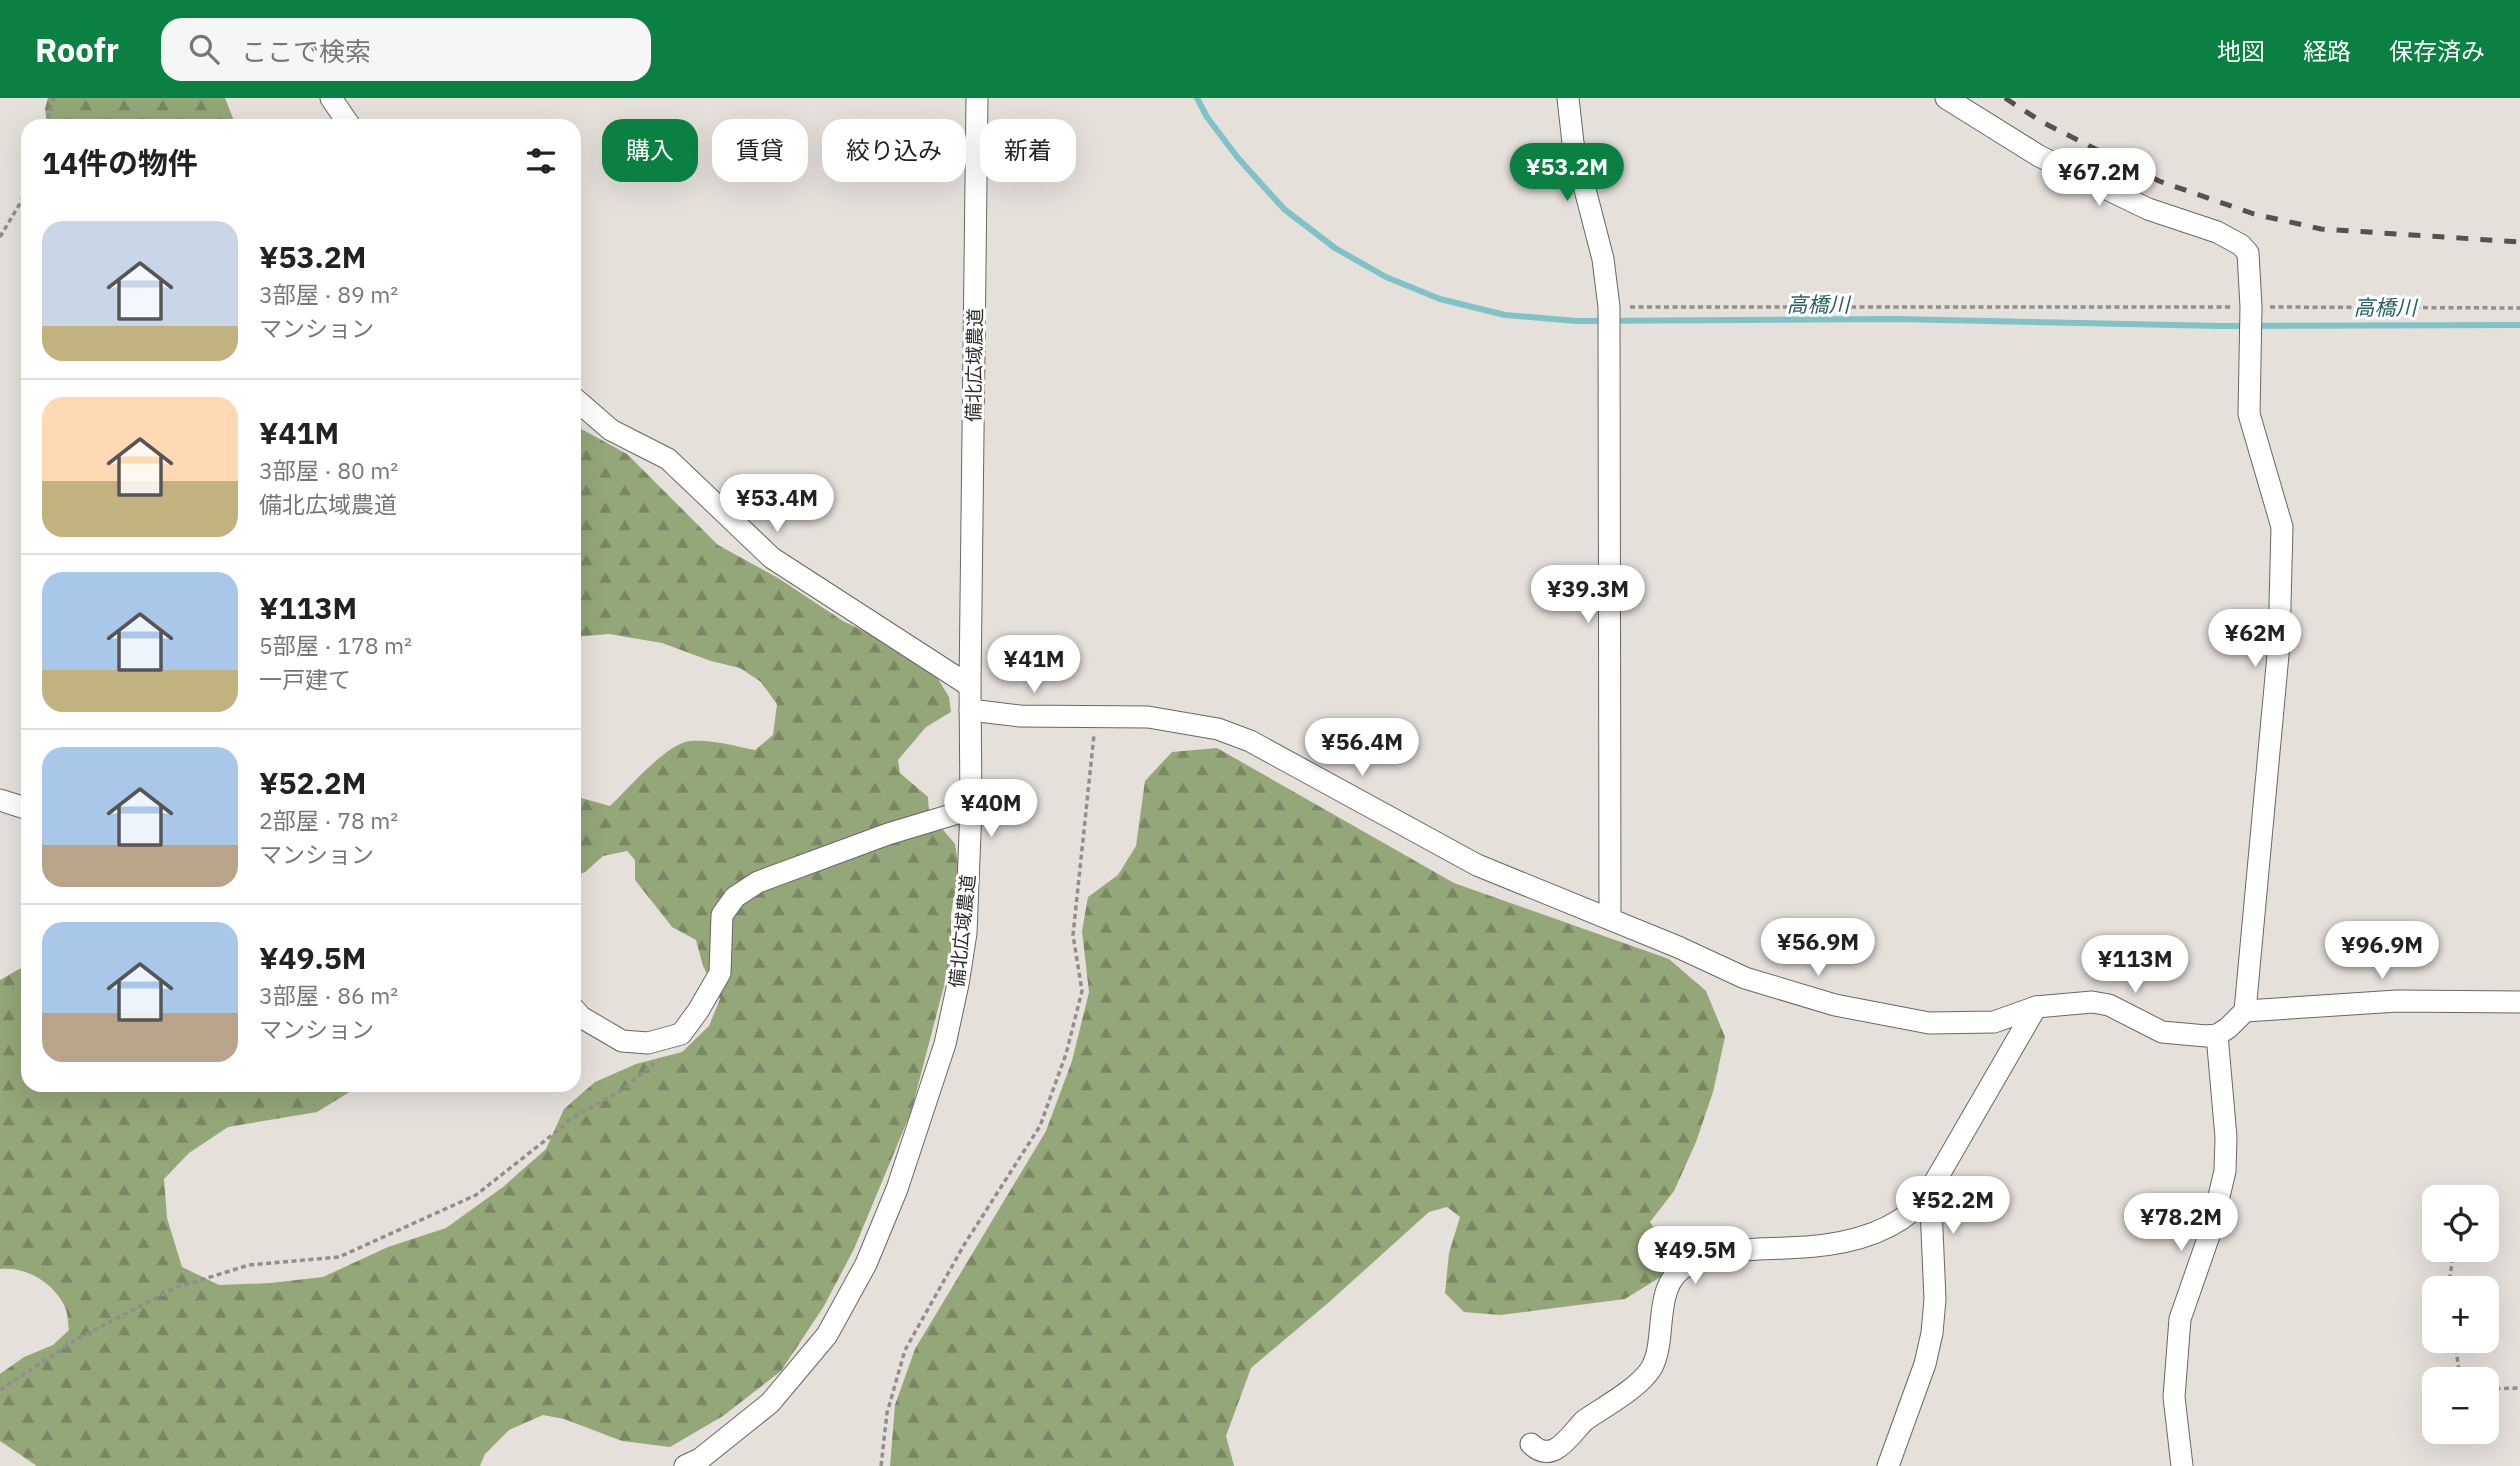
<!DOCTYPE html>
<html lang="ja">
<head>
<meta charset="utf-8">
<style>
  body { margin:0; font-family:"IBM Plex Sans","Noto Sans JP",sans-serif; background:#f6f6f6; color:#222; height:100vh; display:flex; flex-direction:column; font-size:26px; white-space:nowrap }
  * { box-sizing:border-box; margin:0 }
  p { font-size:23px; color:#767676 }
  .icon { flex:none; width:38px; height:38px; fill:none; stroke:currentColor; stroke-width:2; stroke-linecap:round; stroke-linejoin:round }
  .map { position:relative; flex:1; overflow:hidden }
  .panel { position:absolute; left:21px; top:21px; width:560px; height:973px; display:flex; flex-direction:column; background:#fff; border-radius:21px; box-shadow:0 7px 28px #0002 }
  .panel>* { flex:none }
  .hud { position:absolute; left:602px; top:21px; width:665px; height:63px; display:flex; gap:14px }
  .controls { position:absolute; left:2422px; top:1087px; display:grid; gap:14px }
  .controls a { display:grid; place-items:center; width:77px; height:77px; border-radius:14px; background:#fff; box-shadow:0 7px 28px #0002; font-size:35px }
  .price { position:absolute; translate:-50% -60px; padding:0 16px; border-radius:24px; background:#fff; color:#222; font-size:23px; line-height:46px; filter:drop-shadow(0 2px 4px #0008) }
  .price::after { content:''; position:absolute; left:50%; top:42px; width:21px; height:16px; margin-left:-10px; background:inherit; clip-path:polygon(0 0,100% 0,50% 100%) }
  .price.selected { background:#0b8043; color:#fff }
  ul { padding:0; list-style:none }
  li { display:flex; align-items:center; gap:21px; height:175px; padding:0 21px }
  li+li { border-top:2px solid #e0e0e0 }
  li span { display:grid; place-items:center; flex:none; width:196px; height:140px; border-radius:21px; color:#555 }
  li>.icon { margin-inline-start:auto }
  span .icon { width:84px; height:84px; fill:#fffc; stroke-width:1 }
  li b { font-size:30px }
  h2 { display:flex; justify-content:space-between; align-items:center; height:84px; padding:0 21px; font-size:30px }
  .chip { padding:0 24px; border-radius:21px; background:#fff; box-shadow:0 7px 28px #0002; font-size:24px; line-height:63px }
  .chip.selected { background:#0b8043; color:#fff }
  header { display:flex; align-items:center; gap:42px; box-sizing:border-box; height:98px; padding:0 35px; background:#0b8043; color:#fff }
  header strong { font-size:33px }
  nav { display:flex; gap:38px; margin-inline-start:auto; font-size:24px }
  .search { width:490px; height:63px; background:#f6f6f6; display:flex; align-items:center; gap:18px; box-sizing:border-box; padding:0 24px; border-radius:21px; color:#767676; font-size:26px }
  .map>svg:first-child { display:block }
</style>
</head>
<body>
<header>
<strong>Roofr</strong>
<div class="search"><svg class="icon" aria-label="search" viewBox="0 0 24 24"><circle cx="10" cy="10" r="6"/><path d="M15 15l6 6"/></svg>ここで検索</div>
<nav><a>地図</a><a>経路</a><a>保存済み</a></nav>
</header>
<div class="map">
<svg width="2520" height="1368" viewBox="0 0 2520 1368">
  <defs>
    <pattern id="forest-firs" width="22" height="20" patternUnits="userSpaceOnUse" patternTransform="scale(1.75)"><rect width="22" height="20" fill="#94a778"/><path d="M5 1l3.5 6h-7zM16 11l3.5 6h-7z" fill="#798863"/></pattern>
  </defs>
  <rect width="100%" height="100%" fill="#e6e0db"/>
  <g fill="url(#forest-firs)">
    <polygon points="48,0 225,0 236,28 47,28 45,11"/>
    <path d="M574 327 627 356 718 447 778 480 843 523 897 549 935 576 949 599 951 614 926 629 898 662 900 675 928 699 929 715 955 746 959 771 951 816V861L911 1014 854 1151 824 1208 781 1273 723 1318 670 1349 622 1343 564 1321 543 1317 509 1332 485 1356 480 1368H37L0 1343V1276L24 1259 53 1247 69 1232C68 1225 68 1216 65 1209 54 1185 26 1168 0 1171V882L28 866V987H361L317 1014 228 1029 189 1055 164 1081 167 1120 182 1169 219 1187 270 1185 323 1179 388 1149 446 1130 503 1089 546 1051 564 1011 595 984 636 966 682 954 709 928 720 901 703 868 696 842 672 829 654 806 635 782V762L627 753 603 758 585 774 574 779V698L610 708C628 691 667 645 690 643 711 641 735 648 755 652L773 637 777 606 761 584 740 570 711 563 662 545 609 536 574 539Z"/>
    <polygon points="1217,650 1454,785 1669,861 1706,893 1725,939 1713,994 1696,1044 1674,1093 1650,1124 1668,1151 1667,1175 1625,1201 1500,1217 1464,1214 1445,1195 1449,1155 1460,1119 1447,1109 1429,1114 1328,1205 1251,1270 1226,1338 1234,1368 890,1368 895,1307 915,1251 1046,1033 1072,963 1089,894 1082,833 1088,799 1118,777 1136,748 1145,683 1172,654"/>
  </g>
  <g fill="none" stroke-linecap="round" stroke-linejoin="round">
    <polyline stroke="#7fc3c7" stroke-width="6" points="1197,0 1207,19 1238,60 1284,111 1335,150 1386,179 1440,201 1505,217 1576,223 1896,221 2220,228 2520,227"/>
    <defs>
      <g id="minor">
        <polyline points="331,0 350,28"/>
        <polyline points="1568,0 1573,45 1603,161 1609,209 1610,821"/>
        <polyline points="574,300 611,332 668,361 772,460 970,588"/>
        <polyline points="970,612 1020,618 1148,619 1218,631 1250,643 1477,767 1678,849 1745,880 1835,907 1929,925 1994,924 2036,909 2092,904 2109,907 2162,934 2206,938 2217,937 2228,930 2245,913 2279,546 2282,429 2249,316 2251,209 2248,155 2241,147 2217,134 2148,111 2039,58 1946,0"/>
        <polyline points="0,702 28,711"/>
        <polyline points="574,911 581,919 622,943 648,945 681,936 698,913 720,875 722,817 735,799 758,784 888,736 971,711"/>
        <polyline points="2245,913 2397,903 2520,904"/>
        <path d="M1531 1346C1554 1368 1571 1335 1585 1322 1604 1309 1641 1289 1652 1269 1668 1239 1651 1186 1688 1167 1719 1151 1752 1151 1786 1150 1828 1149 1878 1142 1912 1113 1924 1103 1932 1088 1940 1075"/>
        <polyline points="685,1368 700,1361 770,1305 827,1237 866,1166 897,1091 945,946 958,886 966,835 971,711 970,588 977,0"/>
        <polyline points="1888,1368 1925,1266 1932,1235 1935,1201 1931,1109 1940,1075 2036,909"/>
        <polyline points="2182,1368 2174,1299 2180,1221 2211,1132 2225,1073 2226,1039 2217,937"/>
      </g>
    </defs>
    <use href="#minor" stroke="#6b6661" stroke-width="23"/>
    <g stroke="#928e8a" stroke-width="3.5" stroke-dasharray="5 3.5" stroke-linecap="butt">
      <polyline points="45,28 54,0"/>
      <polyline points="0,139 28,92"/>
      <polyline points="1630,209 2231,209"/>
      <polyline points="2270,209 2520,210"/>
      <polyline points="2451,1190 2450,1178 2454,1152"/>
      <polyline points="2455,1242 2460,1281"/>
      <polyline points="2487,1291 2520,1290"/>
      <polyline points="0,1292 77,1241 175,1190 249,1167 339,1159 476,1097 561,1030 569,1022 622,992 654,965"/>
      <polyline points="881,1368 887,1315 905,1252 964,1147 1040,1028 1066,956 1082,893 1073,837 1094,637"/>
    </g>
    <use href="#minor" stroke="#fff" stroke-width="21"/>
    <polyline stroke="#54514f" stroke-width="5" stroke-dasharray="12 12" stroke-linecap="butt" points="2005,0 2042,24 2159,83 2254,116 2321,131 2520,144"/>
  </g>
  <g text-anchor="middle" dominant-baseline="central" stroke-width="6" stroke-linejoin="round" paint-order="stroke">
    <g font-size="19" fill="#2f2d2b" stroke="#fff">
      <text transform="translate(974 267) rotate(-89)">備北広域農道</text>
      <text transform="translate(962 833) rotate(-84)">備北広域農道</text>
    </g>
    <g font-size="21" font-style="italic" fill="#286164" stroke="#fff">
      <text x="1818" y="206">高橋川</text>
      <text x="2385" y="209">高橋川</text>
    </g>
  </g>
</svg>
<div class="controls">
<a><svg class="icon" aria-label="locate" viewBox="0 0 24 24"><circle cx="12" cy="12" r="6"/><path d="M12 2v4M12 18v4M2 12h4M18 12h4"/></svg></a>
<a>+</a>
<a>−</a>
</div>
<b class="price selected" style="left:1567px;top:105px">¥53.2M</b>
<b class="price" style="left:2099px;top:110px">¥67.2M</b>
<b class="price" style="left:777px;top:436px">¥53.4M</b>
<b class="price" style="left:1588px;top:527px">¥39.3M</b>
<b class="price" style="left:2255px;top:571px">¥62M</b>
<b class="price" style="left:1034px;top:597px">¥41M</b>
<b class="price" style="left:1362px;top:680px">¥56.4M</b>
<b class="price" style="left:991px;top:741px">¥40M</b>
<b class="price" style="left:1818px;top:880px">¥56.9M</b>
<b class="price" style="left:2382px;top:883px">¥96.9M</b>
<b class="price" style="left:2135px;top:897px">¥113M</b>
<b class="price" style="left:1953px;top:1138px">¥52.2M</b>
<b class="price" style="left:2181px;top:1155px">¥78.2M</b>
<b class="price" style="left:1695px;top:1188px">¥49.5M</b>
<div class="hud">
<a class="chip selected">購入</a>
<a class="chip">賃貸</a>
<a class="chip">絞り込み</a>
<a class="chip">新着</a>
</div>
<section class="panel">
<h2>14件の物件<svg class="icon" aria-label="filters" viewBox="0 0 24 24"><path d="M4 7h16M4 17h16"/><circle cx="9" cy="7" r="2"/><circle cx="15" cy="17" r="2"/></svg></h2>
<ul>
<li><span style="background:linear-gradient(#c9d6e8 75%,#c2b280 0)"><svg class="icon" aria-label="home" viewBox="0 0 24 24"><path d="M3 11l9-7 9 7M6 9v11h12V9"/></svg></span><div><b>¥53.2M</b><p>3部屋 · 89 m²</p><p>マンション</p></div></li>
<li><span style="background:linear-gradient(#ffd9b3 60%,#c2b280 0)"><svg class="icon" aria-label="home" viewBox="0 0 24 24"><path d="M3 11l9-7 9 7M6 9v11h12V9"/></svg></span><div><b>¥41M</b><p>3部屋 · 80 m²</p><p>備北広域農道</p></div></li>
<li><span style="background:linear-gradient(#a9c7e8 70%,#c2b280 0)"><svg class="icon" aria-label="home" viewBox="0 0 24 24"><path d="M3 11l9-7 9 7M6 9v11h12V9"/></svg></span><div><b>¥113M</b><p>5部屋 · 178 m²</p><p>一戸建て</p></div></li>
<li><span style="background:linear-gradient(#a9c7e8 70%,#b9a48a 0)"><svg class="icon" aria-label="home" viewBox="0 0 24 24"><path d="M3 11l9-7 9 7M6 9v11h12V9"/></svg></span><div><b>¥52.2M</b><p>2部屋 · 78 m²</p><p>マンション</p></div></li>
<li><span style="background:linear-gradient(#a9c7e8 65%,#b9a48a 0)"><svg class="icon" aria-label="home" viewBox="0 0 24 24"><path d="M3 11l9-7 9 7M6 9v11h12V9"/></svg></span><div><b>¥49.5M</b><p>3部屋 · 86 m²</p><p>マンション</p></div></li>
</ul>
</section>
</div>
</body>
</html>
